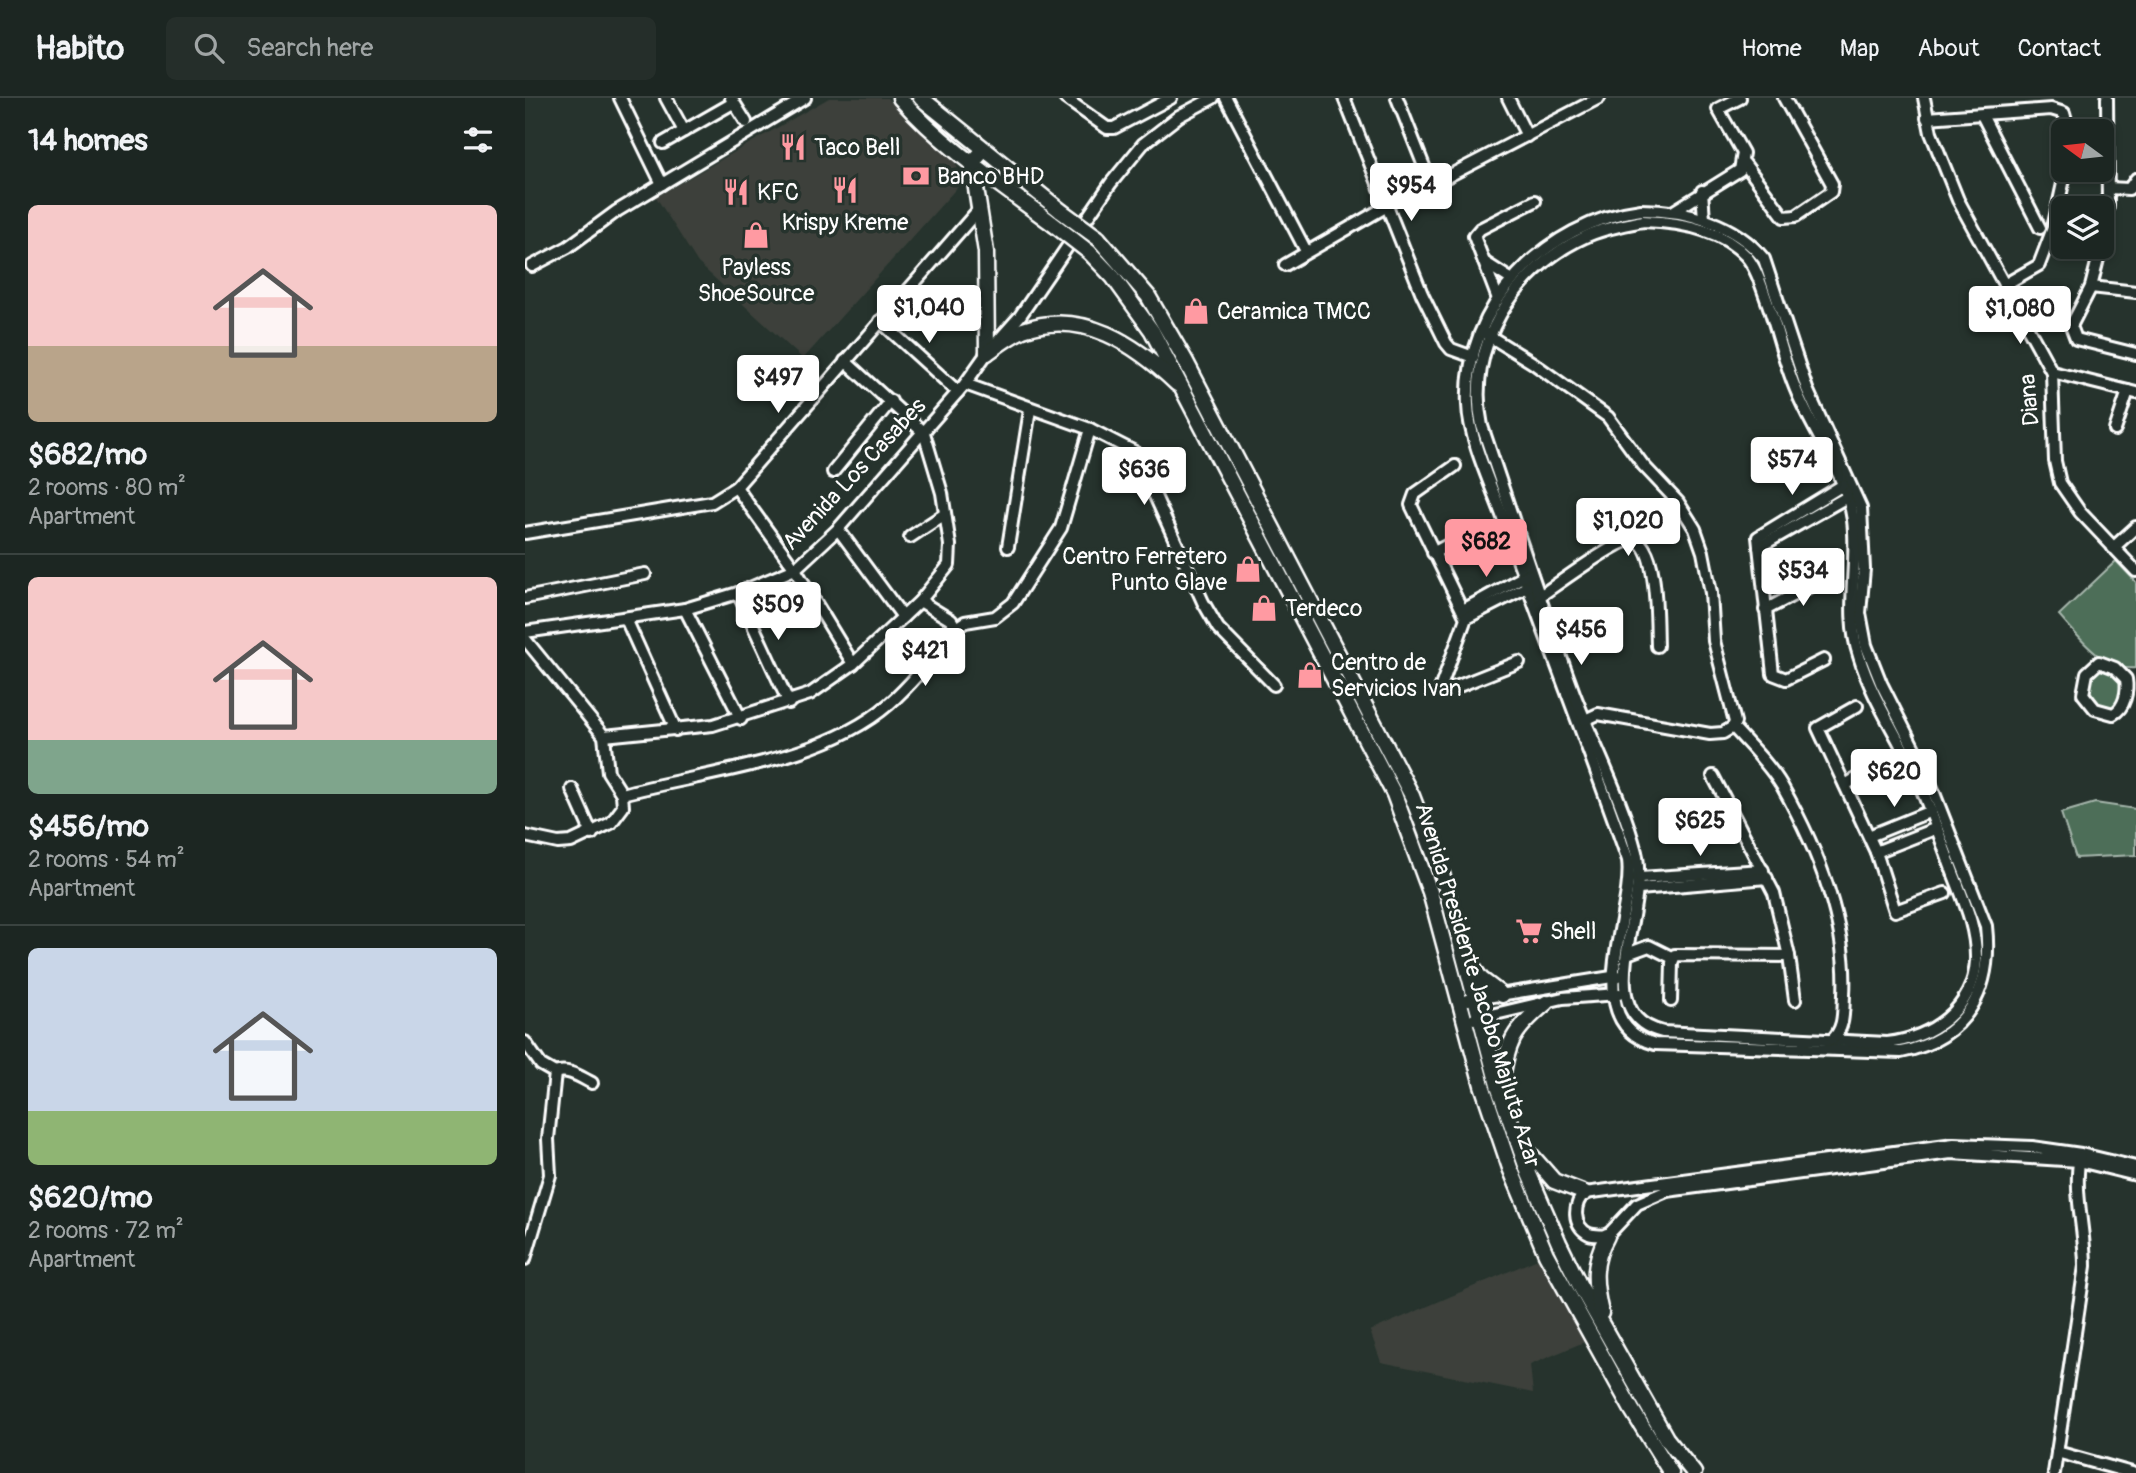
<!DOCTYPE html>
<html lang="en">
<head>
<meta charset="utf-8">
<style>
  body { margin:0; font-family:Pangolin,sans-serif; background:#252e2a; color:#f1f3f6; height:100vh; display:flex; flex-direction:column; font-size:26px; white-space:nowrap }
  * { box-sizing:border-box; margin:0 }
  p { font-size:23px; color:#a0a5a5 }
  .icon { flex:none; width:38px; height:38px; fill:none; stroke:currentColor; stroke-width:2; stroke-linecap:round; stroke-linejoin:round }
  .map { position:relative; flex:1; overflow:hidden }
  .side { display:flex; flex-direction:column; background:#1c2622; width:525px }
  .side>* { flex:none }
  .needle { width:46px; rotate:285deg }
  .controls { position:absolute; left:1526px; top:21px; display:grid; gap:14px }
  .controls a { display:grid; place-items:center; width:63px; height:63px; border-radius:10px; background:#1c2622; box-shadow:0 4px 10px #0003,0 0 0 2px #3a4340; font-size:35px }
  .price { position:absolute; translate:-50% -60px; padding:0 16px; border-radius:7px; background:#fff; color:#222; font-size:23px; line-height:46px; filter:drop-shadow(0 2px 4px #0008) }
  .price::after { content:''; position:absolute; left:50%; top:42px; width:21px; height:16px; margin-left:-10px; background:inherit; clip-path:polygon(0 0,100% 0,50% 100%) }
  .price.on { background:#ff9aa2; color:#111 }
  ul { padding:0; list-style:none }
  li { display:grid; align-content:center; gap:14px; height:371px; padding:0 28px }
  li+li { border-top:2px solid #3a4340 }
  li span { display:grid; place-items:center; height:217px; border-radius:10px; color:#555 }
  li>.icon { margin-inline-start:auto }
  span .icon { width:126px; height:126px; fill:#fffc; stroke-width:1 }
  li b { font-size:30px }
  h2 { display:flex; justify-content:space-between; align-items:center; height:84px; padding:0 28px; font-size:30px }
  header { display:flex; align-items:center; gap:42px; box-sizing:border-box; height:98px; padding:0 35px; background:#1c2622; border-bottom:2px solid #3a4340 }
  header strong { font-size:33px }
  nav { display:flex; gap:38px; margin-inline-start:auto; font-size:24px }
  .search { width:490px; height:63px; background:#252e2a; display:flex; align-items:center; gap:18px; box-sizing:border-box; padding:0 24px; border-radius:10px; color:#a0a5a5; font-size:26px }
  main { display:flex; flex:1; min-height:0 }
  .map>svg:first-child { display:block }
</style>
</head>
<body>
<header>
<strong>Habito</strong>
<div class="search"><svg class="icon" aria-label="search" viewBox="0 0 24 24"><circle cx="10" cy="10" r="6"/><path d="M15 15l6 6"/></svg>Search here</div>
<nav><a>Home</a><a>Map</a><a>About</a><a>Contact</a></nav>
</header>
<main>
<section class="side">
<h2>14 homes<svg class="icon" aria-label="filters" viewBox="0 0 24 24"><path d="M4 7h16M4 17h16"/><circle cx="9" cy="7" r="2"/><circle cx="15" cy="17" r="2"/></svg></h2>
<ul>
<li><span style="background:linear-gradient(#f6c9c9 65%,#b9a48a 0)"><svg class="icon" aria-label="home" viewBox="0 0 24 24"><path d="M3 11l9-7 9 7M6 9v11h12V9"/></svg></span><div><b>$682/mo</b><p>2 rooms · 80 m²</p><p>Apartment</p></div></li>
<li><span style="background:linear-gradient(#f6c9c9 75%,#7fa58c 0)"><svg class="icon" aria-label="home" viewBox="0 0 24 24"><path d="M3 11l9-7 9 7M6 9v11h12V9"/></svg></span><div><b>$456/mo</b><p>2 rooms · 54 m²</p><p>Apartment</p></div></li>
<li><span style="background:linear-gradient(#c9d6e8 75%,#8fb573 0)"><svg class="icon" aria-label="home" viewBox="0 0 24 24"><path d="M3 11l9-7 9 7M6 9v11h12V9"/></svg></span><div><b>$620/mo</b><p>2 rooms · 72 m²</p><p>Apartment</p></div></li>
</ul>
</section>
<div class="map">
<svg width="1611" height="1375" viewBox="0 0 1611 1375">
  <rect width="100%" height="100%" fill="#26332d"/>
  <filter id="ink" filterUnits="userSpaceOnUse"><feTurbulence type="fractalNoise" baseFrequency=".0143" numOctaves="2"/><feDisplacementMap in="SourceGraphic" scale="14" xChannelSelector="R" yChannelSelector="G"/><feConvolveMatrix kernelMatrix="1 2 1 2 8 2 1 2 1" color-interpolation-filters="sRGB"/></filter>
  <g filter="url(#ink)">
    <g fill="#3c413b">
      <polygon points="304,0 362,0 429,62 438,83 278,261 173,165 131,99"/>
      <polygon points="1015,1160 1059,1244 1005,1267 1008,1295 856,1264 845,1233"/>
    </g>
    <g fill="#4e6e58" stroke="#a6b6ac" stroke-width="2">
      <path d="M1591 463 1611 484V570C1579 574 1553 538 1534 517Z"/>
      <polygon points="1575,570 1595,580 1598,590 1592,607 1586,611 1573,605 1564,591 1567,579"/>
      <polygon points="1570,705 1611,711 1611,757 1551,760 1536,715"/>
    </g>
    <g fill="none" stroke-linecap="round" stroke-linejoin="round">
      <defs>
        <g id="minor">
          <polyline points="95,0 137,86"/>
          <polyline points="141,0 159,33"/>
          <polyline points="206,0 221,24"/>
          <polyline points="540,0 582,30 589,30 646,0"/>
          <polyline points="701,0 781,153"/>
          <polyline points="819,0 897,196 921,245 926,251 948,259"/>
          <polyline points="872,0 904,81 912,84 1074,0"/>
          <polyline points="983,0 1002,38"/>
          <polyline points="1399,0 1406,35 1433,102 1527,274 1530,363 1535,385 1555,414 1611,473"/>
          <polyline points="1457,17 1515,130"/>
          <polyline points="1402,20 1526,11 1539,15 1544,33"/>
          <polyline points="138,45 208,5"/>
          <polyline points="1219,65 1259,119 1271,118 1306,94 1307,86 1259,0"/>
          <polyline points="1583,90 1604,91 1611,81"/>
          <polyline points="1177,93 1179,121"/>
          <path d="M1116 112C1161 112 1210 125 1239 161L1282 291 1336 410 1339 471 1335 515 1341 547 1356 585 1400 672 1461 828C1468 891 1442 941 1376 954L1130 946C1051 925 1110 816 1103 762 1064 650 1020 540 981 428 969 393 944 343 943 307 938 208 1021 124 1116 112Z"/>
          <polyline points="1149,113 1215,72 1218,55 1193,11 1215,0"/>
          <path d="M1118 123C1152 124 1196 131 1221 158 1232 171 1237 190 1243 206 1253 234 1259 264 1271 292 1288 335 1321 375 1328 422 1334 468 1319 513 1334 558 1346 598 1371 635 1389 673 1404 707 1416 742 1429 777 1440 805 1452 832 1451 863 1448 912 1406 940 1362 945L1138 934C1062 917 1125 810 1111 754 1097 700 1069 648 1049 595 1016 507 987 417 957 328 940 250 989 171 1060 139 1078 130 1099 127 1118 123Z"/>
          <polyline points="1577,147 1583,107 1582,0"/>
          <polyline points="1576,149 1566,189 1546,228 1551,241 1611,256"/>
          <polyline points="959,164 987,182"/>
          <polyline points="760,167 864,107"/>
          <polyline points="7,168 43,149 92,113 280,0"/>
          <polyline points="1479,187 1514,167 1528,130 1541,72"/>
          <polyline points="1566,189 1611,194"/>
          <polyline points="973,201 949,138 955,131 1010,103"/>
          <polyline points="355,223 433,294"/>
          <polyline points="958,234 1008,265 1083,319 1118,367 1153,404 1170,431 1178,454 1186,495 1189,543 1210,624 1208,629 1198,635 1185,636 1073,616 1060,622"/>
          <polyline points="1527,274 1611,295"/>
          <polyline points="440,286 565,331 610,354 678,504 693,530 749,587"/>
          <polyline points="1590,332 1603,293"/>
          <polyline points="930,368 890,396 886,407 941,520 915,591 921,593 994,564"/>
          <polyline points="308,374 366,303"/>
          <polyline points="211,389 270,471 328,566"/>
          <polyline points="313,431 378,519"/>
          <polyline points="0,435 187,404 211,389 455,110"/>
          <polyline points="385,439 420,416"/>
          <polyline points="483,449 505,312"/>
          <polyline points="1234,449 1322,399"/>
          <polyline points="1588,450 1611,429"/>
          <polyline points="908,455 949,433"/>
          <polyline points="213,495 264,605"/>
          <path d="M1015 498C1030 488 1094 440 1108 442 1134 445 1131 528 1132 548"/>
          <polyline points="0,500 120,476"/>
          <polyline points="395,503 426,522 431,530"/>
          <polyline points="160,511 216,621"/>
          <polyline points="938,512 1003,476"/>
          <polyline points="1240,512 1301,480"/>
          <polyline points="941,520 1002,489"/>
          <polyline points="101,521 151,632"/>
          <polyline points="0,534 160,511 213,495 270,471 313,431 440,286 462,255 495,218 586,85 618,46 654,18 688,0"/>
          <polyline points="0,541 79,638 83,674 97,696 98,709 86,725 46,744 33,745 0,738"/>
          <polyline points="1299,562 1261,581 1248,576 1233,439 1318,387"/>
          <path d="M1574 564 1590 570 1601 581C1603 593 1600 610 1588 616L1570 611 1558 596 1562 575Z"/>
          <polyline points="1332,608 1293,630 1351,754 1370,813 1420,795"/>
          <path d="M1208 629C1225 648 1244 666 1257 688 1292 750 1323 825 1319 897 1318 915 1320 929 1307 942"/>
          <polyline points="79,638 188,627 285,596 328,566 395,503 424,467 425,447 417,395 399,335 320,263"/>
          <polyline points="1188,678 1249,795 1264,858 1270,902"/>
          <polyline points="1320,687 1365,661"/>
          <polyline points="47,691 67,736"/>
          <path d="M97 696C180 674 298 664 364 606 389 584 410 556 431 530L440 524 470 519 488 505 536 430 565 331"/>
          <polyline points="1344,738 1406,713"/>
          <polyline points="1351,754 1412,730"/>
          <polyline points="1115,780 1238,772"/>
          <polyline points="1114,791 1242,780"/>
          <polyline points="1102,856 1124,848 1148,860"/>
          <polyline points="943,902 1093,878"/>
          <polyline points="1146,903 1147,865 1150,857 1264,858"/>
          <polyline points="949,921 1038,900 1094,896"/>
          <polyline points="0,944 16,967 30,975 23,1041 25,1077 0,1161"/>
          <path d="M30 975C43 970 55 979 67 985"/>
          <path d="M1611 1069 1556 1056 1507 1049 1429 1046 1060 1095C1048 1105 1047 1128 1064 1136 1069 1138 1076 1137 1082 1138L1112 1106 1142 1093 1426 1055 1554 1063 1611 1077"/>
          <polyline points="1532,1354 1607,1375"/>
          <path d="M1529 1375 1560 1168C1560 1133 1548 1093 1555 1059"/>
        </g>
        <g id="major">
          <path d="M375 0C418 49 476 87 528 126"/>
          <polyline points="396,0 536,113"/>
          <polyline points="459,52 447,65 461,154 462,255"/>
          <polyline points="573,140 623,198 660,262 887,698 918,779 974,991 1004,1076 1034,1145 1055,1188 1141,1340 1169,1375"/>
          <polyline points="564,154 588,179 627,233 869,696 905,794 957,987 985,1070 1021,1156 1107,1312 1146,1375"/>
          <path d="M462 255C473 247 486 237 498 232 558 210 611 247 652 286"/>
          <polyline points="944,864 956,881 977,897"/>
          <path d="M975 990C984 944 984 936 1021 905"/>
          <polyline points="1001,1051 1029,1083 1060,1095"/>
          <path d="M1076 1215C1069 1185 1067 1165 1082 1138"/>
        </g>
      </defs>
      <use href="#minor" stroke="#fff" stroke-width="16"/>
      <use href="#major" stroke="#fff" stroke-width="19"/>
      <use href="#minor" stroke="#26332d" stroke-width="10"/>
      <use href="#major" stroke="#26332d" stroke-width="14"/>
      <defs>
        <g id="major-bridge">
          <polyline points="536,113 573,140"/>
          <polyline points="528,126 564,154"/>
        </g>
      </defs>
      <use href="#major-bridge" stroke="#fff" stroke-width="19" stroke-linecap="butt"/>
      <use href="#major-bridge" stroke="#26332d" stroke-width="14"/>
    </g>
  </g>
  <defs>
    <symbol id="restaurant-bare" viewBox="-9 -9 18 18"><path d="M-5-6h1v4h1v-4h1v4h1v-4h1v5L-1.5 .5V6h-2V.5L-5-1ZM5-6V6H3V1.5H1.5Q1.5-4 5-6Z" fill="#ff9aa2" stroke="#26332d" stroke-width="2.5" paint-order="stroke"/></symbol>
    <symbol id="bank-bare" viewBox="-9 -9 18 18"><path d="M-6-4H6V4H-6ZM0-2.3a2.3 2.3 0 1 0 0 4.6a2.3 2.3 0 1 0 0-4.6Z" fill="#ff9aa2" stroke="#26332d" stroke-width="2.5" paint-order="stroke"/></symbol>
    <symbol id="shop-bare" viewBox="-9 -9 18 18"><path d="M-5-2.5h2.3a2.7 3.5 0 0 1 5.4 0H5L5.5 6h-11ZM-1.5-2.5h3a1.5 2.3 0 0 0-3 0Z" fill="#ff9aa2" stroke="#26332d" stroke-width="2.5" paint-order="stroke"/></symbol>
    <symbol id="supermarket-bare" viewBox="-9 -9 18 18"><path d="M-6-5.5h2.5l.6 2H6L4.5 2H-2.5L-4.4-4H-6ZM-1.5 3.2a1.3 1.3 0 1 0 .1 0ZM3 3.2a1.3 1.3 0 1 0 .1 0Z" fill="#ff9aa2" stroke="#26332d" stroke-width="2.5" paint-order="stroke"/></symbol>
  </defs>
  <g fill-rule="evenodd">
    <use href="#restaurant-bare" x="249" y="30" width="38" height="38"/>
    <use href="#bank-bare" x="372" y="59" width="38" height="38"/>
    <use href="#restaurant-bare" x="301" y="73" width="38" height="38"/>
    <use href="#restaurant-bare" x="192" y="75" width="38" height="38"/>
    <use href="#shop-bare" x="212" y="118" width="38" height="38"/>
    <use href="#shop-bare" x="652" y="194" width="38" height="38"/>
    <use href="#shop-bare" x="704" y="452" width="38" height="38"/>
    <use href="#shop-bare" x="720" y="491" width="38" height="38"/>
    <use href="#shop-bare" x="766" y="558" width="38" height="38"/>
    <use href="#supermarket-bare" x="985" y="814" width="38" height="38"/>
  </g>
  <g text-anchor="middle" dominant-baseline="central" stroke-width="7" stroke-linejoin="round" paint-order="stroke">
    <g font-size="23" fill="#fff" stroke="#26332d" text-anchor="start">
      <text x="289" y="49">Taco Bell</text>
      <text x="412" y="78">Banco BHD</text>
      <text x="232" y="94">KFC</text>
      <text x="320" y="124" text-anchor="middle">Krispy Kreme</text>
      <text x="231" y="169" text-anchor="middle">Payless<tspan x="231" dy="26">ShoeSource</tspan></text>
      <text x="692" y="213">Ceramica TMCC</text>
      <text x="702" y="458" text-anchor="end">Centro Ferretero<tspan x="702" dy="26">Punto Glave</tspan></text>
      <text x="760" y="510">Terdeco</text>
      <text x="806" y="564">Centro de<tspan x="806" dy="26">Servicios Ivan</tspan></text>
      <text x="1025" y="833">Shell</text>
    </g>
    <g font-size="23" fill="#fff" stroke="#26332d">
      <text transform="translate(1504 302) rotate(-95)">Diana</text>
      <text transform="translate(329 376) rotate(-47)">Avenida Los Casabes</text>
      <text transform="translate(953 887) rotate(73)">Avenida Presidente Jacobo Majluta Azar</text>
    </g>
  </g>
</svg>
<div class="controls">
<a><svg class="needle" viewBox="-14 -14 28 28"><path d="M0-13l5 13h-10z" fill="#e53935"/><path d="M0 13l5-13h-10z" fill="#a0a5a5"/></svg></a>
<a><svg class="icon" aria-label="layers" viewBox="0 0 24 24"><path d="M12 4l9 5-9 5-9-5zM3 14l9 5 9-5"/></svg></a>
</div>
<b class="price" style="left:886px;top:125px">$954</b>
<b class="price" style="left:404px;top:247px">$1,040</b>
<b class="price" style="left:1495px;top:248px">$1,080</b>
<b class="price" style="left:253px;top:317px">$497</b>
<b class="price" style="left:1267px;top:399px">$574</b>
<b class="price" style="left:619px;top:409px">$636</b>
<b class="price" style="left:1103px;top:460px">$1,020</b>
<b class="price on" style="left:961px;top:481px">$682</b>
<b class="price" style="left:1278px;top:510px">$534</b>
<b class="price" style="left:253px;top:544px">$509</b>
<b class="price" style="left:1056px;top:569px">$456</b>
<b class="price" style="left:400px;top:590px">$421</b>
<b class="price" style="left:1369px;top:711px">$620</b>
<b class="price" style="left:1175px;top:760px">$625</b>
</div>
</main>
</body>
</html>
